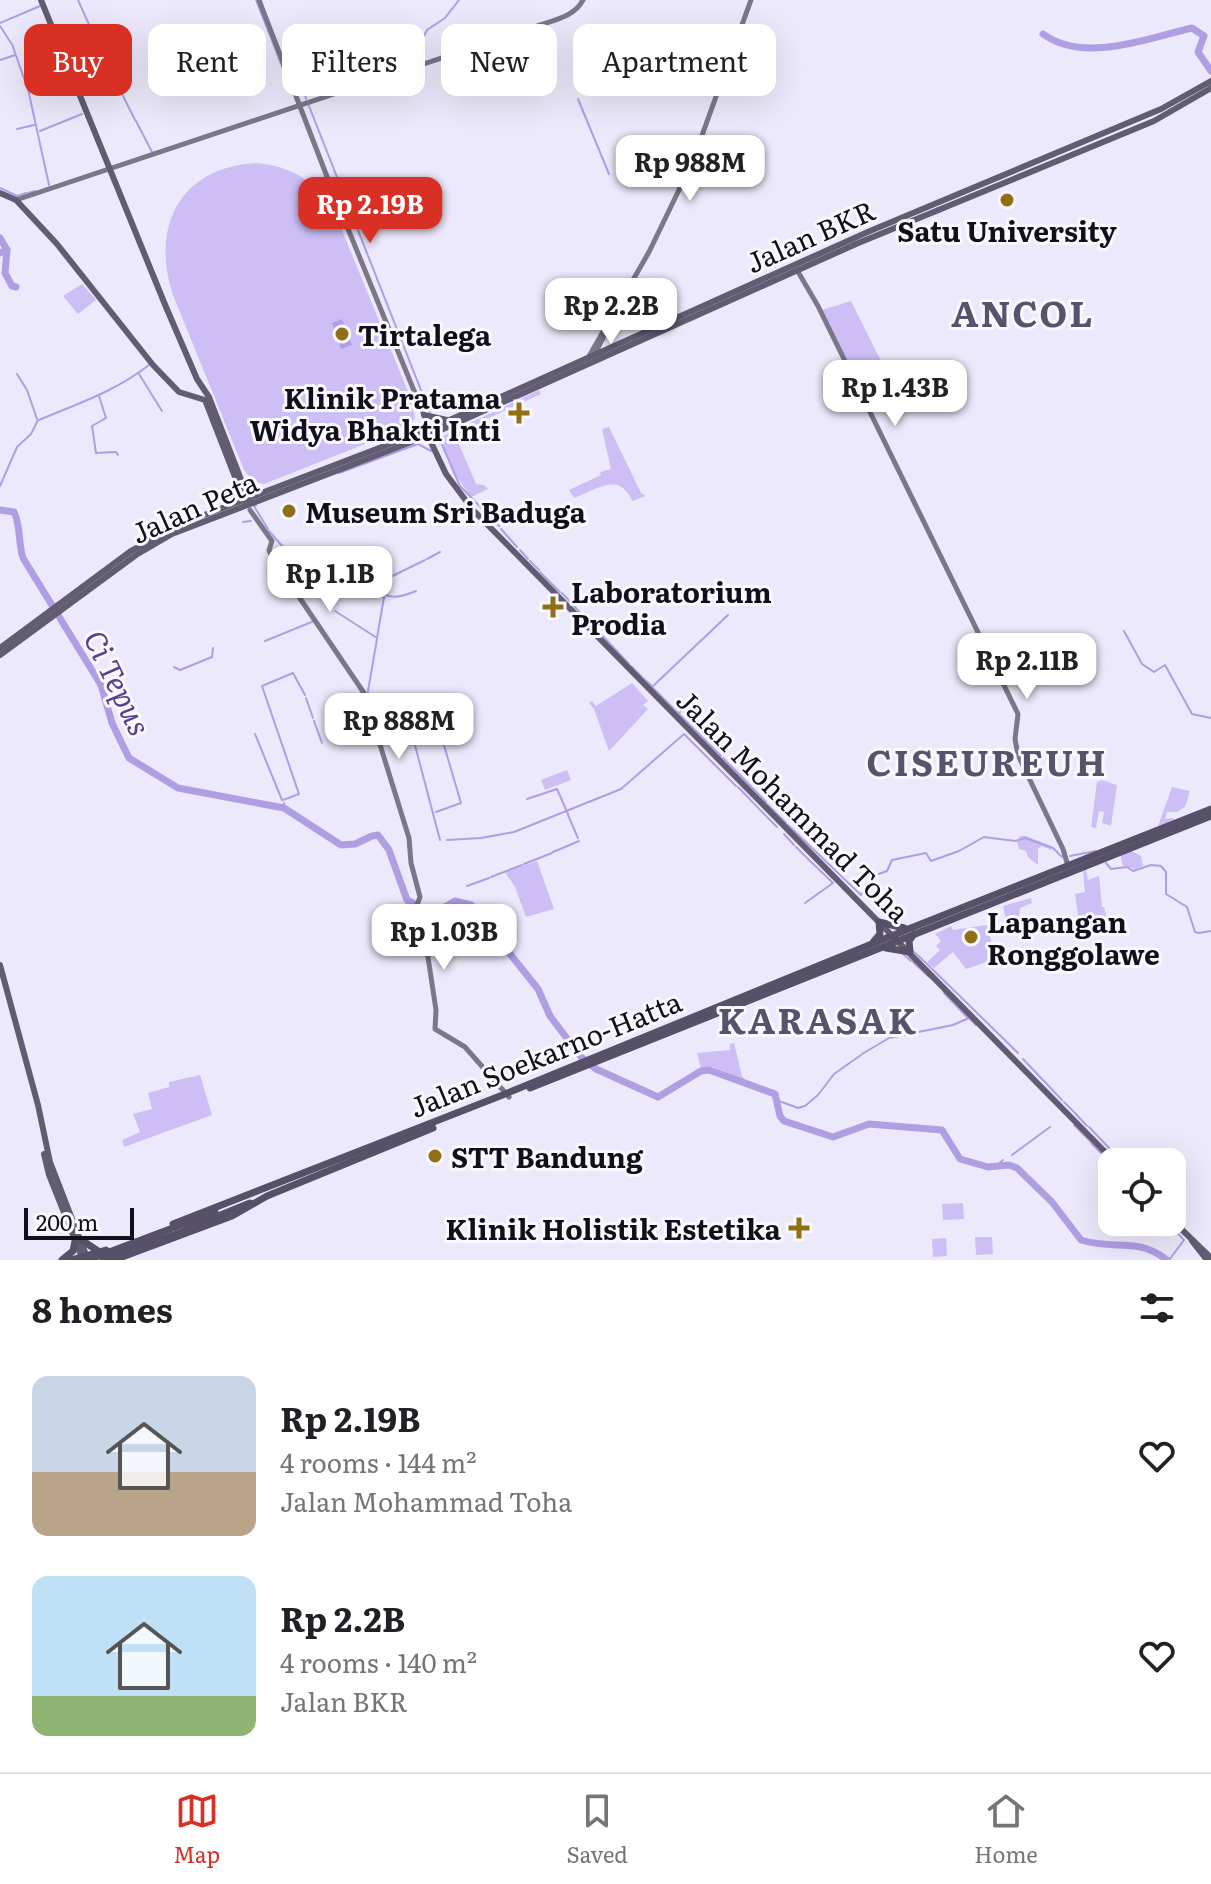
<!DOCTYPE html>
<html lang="en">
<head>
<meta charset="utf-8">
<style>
  body { margin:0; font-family:Literata,serif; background:#f6f6f6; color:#202124; height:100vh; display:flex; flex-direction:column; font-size:30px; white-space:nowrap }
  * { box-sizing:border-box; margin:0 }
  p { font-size:26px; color:#757577 }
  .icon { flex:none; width:44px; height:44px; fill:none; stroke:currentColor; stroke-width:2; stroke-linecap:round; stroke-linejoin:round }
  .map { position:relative; height:1260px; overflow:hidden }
  .details { display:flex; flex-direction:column; background:#fff; flex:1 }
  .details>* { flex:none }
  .hud { position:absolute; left:24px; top:24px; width:800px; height:72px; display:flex; gap:16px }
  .buttons { position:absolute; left:1098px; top:1148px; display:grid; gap:16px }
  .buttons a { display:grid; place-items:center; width:88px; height:88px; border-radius:16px; background:#fff; box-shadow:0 8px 32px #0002; font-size:40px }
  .scale { position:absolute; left:24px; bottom:20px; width:110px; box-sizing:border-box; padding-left:8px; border:4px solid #110f19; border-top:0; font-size:22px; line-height:28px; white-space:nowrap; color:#110f19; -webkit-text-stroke:6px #faf8ff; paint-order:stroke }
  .price { position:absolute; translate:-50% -68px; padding:0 18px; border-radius:16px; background:#fff; color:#222; font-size:26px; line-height:52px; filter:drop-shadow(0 2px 4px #0008) }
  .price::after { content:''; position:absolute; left:50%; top:48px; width:24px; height:18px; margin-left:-12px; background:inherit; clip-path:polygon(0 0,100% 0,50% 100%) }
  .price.current { background:#d93025; color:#fff }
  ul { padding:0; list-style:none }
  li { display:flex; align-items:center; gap:24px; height:200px; padding:0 32px }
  li span { display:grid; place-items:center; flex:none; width:224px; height:160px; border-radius:16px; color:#555 }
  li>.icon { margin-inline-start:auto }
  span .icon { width:96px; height:96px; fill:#fffc; stroke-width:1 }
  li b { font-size:34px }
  h2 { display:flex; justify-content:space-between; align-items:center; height:96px; padding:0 32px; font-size:34px }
  .tag { padding:0 28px; border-radius:16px; background:#fff; box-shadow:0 8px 32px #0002; font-size:28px; line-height:72px }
  .tag.current { background:#d93025; color:#fff }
  .menu { display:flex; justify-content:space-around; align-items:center; height:112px; border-top:2px solid #e0e0e0; background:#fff; font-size:22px; color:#757577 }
  .menu a { display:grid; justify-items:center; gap:4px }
  .menu .current { color:#d93025 }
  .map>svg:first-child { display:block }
</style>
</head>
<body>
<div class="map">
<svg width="1211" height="1260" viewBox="0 0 1211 1260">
  <rect width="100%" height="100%" fill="#ede9fc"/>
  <g fill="#cdbff6">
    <path d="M256 163C290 166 314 180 333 208L411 399 415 418 408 427 264 484 253 482 244 470 173 295C150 227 180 167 256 163Z"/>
    <polygon points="82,284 96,300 78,314 63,296"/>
    <polygon points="851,301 881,361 853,372 822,310"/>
    <path d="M539 390 541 394 482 421 485 430 463 441 461 436 456 437 476 484 484 485 488 489 471 497C460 482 441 455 443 436Z"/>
    <path d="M609 427 641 493 646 496 632 501C620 471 597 489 574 498L569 490 601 475 600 472 611 469 602 429Z"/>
    <polygon points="632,683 648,701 643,705 648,709 609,751 594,709 589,703 592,701 596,706"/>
    <polygon points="567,770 571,780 545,790 541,780"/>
    <polygon points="1102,780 1117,785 1111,826 1102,823 1104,812 1099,811 1096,828 1091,827 1097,782"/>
    <polygon points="1172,787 1190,791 1185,807 1177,812 1167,812 1165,819 1173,818 1175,821 1157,829"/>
    <polygon points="1020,836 1026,836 1051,846 1051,850 1042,846 1038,849 1038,865 1028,857 1026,851 1019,849 1017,842"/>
    <polygon points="1131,851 1141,856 1143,866 1135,869 1123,866 1120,854"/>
    <polygon points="537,861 554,909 526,917 515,887 505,872"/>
    <polygon points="1086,870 1088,880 1099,876 1102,907 1104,907 1109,927 1081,937 1075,894 1085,892 1083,871"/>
    <polygon points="1031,898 1032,903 1020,908 1019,923 1007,924 1003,906"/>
    <polygon points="987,925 996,959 966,969 953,952 934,968 927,962 940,950 936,946 941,941 935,934 951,926 953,930"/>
    <polygon points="734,1043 742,1076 746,1081 712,1067 701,1068 697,1053 730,1050 730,1044"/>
    <polygon points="200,1075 212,1115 124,1147 122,1140 140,1132 133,1114 152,1109 148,1093 169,1087 169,1082"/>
    <polygon points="963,1203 964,1219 943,1220 942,1204"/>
    <polygon points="975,1237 992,1237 993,1254 976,1255"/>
    <polygon points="946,1238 947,1256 933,1257 932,1239"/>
  </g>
  <polygon fill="#b09ee3" points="342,319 352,345 341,349 332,323"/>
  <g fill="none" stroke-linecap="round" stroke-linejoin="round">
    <g stroke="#b09ee3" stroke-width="2">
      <polyline points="78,0 100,49"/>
      <polyline points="256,0 292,92"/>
      <polyline points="0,23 40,6"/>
      <polyline points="0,26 11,43"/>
      <polyline points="12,44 27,87"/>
      <polyline points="101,51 121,93"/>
      <polyline points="0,60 15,55"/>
      <polyline points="28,89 49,185"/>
      <polyline points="122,94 135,120"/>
      <polyline points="306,99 304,90 319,84 350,80 367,71 398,63 422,40 427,30 445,18 459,0"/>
      <polyline points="578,99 609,174"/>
      <polyline points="309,106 430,413"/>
      <polyline points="136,121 152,152"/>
      <polyline points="17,129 34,125"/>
      <polyline points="40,131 82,114"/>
      <polyline points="0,188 17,196 26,193"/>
      <polyline points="28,193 35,191"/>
      <polyline points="17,374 27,390 37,419"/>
      <polyline points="139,374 162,411"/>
      <polyline points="99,396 106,418 92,426 96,453 116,452 118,455"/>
      <path d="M39 420C77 404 116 391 149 365"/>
      <polyline points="440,440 460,486 499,526"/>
      <polyline points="339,473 418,444 431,451"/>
      <polyline points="0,486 17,447 31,434 38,420"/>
      <polyline points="256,505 254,506 268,529"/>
      <polyline points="243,522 251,521"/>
      <polyline points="501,529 517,547"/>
      <polyline points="269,531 283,547 315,570"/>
      <polyline points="520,550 528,559"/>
      <polyline points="427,559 440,552"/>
      <polyline points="530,561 539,570"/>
      <polyline points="317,571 353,584"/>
      <polyline points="540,572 560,592"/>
      <polyline points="356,584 373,585"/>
      <polyline points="374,585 425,560"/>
      <path d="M375 586C387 601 399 598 416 591"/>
      <polyline points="562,593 597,631"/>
      <polyline points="335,611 377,638 384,597"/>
      <polyline points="1124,631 1142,664 1154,672 1165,665 1192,714 1211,718"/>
      <polyline points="599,632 629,664"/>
      <polyline points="265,641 314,621"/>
      <polyline points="631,666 642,677"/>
      <polyline points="174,667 180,670 212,657 213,648"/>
      <polyline points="643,678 652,686"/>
      <polyline points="652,687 728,615"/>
      <polyline points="653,688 662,697"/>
      <polyline points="368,691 377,639"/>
      <polyline points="368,693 378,729"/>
      <polyline points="402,696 440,840"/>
      <polyline points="662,697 678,713"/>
      <polyline points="306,698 313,718"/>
      <polyline points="678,713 721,756"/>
      <polyline points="679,713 689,702"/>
      <polyline points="314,721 322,743"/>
      <polyline points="379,733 381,740"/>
      <polyline points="255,734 282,800"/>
      <polyline points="685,735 736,786"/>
      <polyline points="723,758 737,772"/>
      <polyline points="738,773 766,802"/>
      <polyline points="738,787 766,816"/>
      <polyline points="527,799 557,789 568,814"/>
      <polyline points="283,800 299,794 262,686 293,673 305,695"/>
      <polyline points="284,803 284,808"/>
      <polyline points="767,804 779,816"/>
      <polyline points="436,812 461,803 443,742"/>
      <polyline points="568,815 578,838"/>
      <polyline points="767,817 777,827"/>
      <polyline points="780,817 786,823"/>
      <polyline points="788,825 861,895 873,876 887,871 892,860 926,853 931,861 959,851 984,837 1015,841 1025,838 1053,848 1062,857"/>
      <polyline points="784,834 794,845"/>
      <polyline points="447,840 481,838 514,832 621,789 684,734"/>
      <polyline points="796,847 805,856"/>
      <polyline points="553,852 579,841"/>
      <polyline points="1070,856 1096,851"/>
      <polyline points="1106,863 1111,869 1127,867 1133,871 1151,865 1161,866 1166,872 1166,894 1187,907 1195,932 1199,933 1211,931"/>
      <polyline points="524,864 552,853"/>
      <polyline points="491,877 522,865"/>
      <polyline points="467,886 489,878"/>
      <polyline points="805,903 833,883 806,857"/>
      <polyline points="913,951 926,963"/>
      <polyline points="903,954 911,961"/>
      <polyline points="913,962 929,977"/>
      <polyline points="927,964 1018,1053"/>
      <polyline points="944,993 968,1018"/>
      <polyline points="970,1019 976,1025"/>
      <polyline points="862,1054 889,1038 953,1025 969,1018"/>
      <polyline points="1023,1059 1062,1100"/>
      <polyline points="779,1101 798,1108 805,1106 818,1095 834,1074 861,1055"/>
      <polyline points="1064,1102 1073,1111"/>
      <polyline points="1074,1112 1087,1126"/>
      <polyline points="1074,1125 1090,1141"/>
      <polyline points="1089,1127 1110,1149"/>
      <polyline points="1091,1143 1100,1152"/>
      <polyline points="1112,1152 1121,1162"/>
      <polyline points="1101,1153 1108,1160"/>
      <polyline points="1012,1155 1050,1127"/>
      <polyline points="1109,1161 1112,1164"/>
      <polyline points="996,1166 1003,1160"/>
      <polyline points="1167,1222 1184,1240 1169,1260"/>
    </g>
    <g stroke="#b09ee3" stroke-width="7">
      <path d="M1043 34C1084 64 1148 38 1192 28L1204 36 1198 52 1211 71"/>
      <polyline points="0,238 7,250 0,253"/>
      <polyline points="7,250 5,273 12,286 16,287"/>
      <path d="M0 510 14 512C21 526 18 543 23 558L101 685 112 723 129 758 178 788 284 808 341 845 355 844 372 836 378 835 389 850 407 900 413 903 419 917 424 919 455 901 471 905 538 989 550 1016 581 1057 596 1069 658 1097 701 1071 709 1070 775 1094 780 1116 784 1121 833 1137 869 1124 942 1130 960 1159 988 1167 1009 1165 1017 1168 1052 1202 1081 1240C1115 1251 1136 1236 1167 1260"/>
    </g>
    <g stroke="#7b7789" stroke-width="5">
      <polyline points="259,0 331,187 430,430"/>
      <path d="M16 200 537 26C554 20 574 17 583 0"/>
      <polyline points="797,270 818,306 1018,714 1015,739 1018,755 1063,849 1068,866"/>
      <polyline points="595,354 610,324"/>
      <polyline points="588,358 649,252 692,163 751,0"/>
      <polyline points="250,510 272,541 269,550 272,557 364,693 409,838 411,863 420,897 412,918 415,929 426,944 436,1010 435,1029 465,1047 509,1097"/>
    </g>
    <g stroke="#615c72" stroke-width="6">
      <polyline points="41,0 166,307 197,379 209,397 249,500"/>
      <polyline points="0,193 16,200 57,244 153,365 179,392 205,400 244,500"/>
      <polyline points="424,415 447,420"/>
      <polyline points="428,436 446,474 473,510 1115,1162"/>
      <polyline points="0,648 131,551 186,522 434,427 870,231 1161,109 1211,81"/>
      <polyline points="0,655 136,555 172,534 432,434 856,244 1154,121 1211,88"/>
      <polyline points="0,965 38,1105 50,1162 88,1260"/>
      <polyline points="44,1154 49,1175 83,1260"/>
      <polyline points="1172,1220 1211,1258"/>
      <polyline points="1192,1241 1207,1260"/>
    </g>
    <g stroke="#565068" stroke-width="7">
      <polyline points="874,941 880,934 879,922 904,928"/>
      <polyline points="886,948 910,952 909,941 914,934"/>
      <polyline points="530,1088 1211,816"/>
      <polyline points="218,1216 250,1203"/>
      <polyline points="173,1224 500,1096 911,928 1211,809"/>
      <polyline points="80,1239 98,1251"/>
      <polyline points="62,1260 73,1251 75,1241"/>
      <polyline points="71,1260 106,1250"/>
      <polyline points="114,1260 232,1216 267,1196 433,1128"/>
    </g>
    <g stroke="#565068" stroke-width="7">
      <polyline points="88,1260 215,1212"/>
      <polyline points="103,1260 182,1232 218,1216"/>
    </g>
  </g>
  <g fill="#906e14" stroke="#faf8ff" stroke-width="3">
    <circle cx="1007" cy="200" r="8"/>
    <circle cx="342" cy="334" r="8"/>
    <path d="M515 401h8v8h8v8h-8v8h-8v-8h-8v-8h8z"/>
    <circle cx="289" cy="511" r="8"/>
    <path d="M549 595h8v8h8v8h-8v8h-8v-8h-8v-8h8z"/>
    <circle cx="971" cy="937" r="8"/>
    <circle cx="435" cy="1156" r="8"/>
    <path d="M795 1216h8v8h8v8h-8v8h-8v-8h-8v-8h8z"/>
  </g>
  <g text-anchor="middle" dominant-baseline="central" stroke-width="6" stroke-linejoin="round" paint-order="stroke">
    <g font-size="28" font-weight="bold" fill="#110f19" stroke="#faf8ff" text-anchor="start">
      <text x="1007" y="230" text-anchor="middle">Satu University</text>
      <text x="358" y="334">Tirtalega</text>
      <text x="501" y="397" text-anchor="end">Klinik Pratama<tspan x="501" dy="32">Widya Bhakti Inti</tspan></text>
      <text x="305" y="511">Museum Sri Baduga</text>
      <text x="571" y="591">Laboratorium<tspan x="571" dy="32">Prodia</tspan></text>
      <text x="987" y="921">Lapangan<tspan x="987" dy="32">Ronggolawe</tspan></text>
      <text x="451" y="1156">STT Bandung</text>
      <text x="781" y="1228" text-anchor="end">Klinik Holistik Estetika</text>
    </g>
    <g font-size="28" fill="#110f19" stroke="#faf8ff">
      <text transform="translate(810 235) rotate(-24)">Jalan BKR</text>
      <text transform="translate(194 506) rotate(-24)">Jalan Peta</text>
      <text transform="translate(794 805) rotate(45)">Jalan Mohammad Toha</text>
      <text transform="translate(545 1053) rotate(-22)">Jalan Soekarno-Hatta</text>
    </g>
    <g font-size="30" font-style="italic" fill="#593e90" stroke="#faf8ff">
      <text transform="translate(119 682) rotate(64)">Ci Tepus</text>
    </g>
    <g font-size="36" font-weight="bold" letter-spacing="2" fill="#58526c" stroke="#faf8ff">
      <text x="1023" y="311">ANCOL</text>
      <text x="987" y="760">CISEUREUH</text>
      <text x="818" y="1018">KARASAK</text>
    </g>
  </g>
</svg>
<div class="buttons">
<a><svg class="icon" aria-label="locate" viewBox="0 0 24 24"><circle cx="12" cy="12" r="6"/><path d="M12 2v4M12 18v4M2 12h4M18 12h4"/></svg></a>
</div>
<div class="scale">200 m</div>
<b class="price" style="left:690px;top:203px">Rp 988M</b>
<b class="price current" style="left:370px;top:245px">Rp 2.19B</b>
<b class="price" style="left:611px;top:346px">Rp 2.2B</b>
<b class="price" style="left:895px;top:428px">Rp 1.43B</b>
<b class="price" style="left:330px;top:614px">Rp 1.1B</b>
<b class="price" style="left:1027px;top:701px">Rp 2.11B</b>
<b class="price" style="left:399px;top:761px">Rp 888M</b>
<b class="price" style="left:444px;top:972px">Rp 1.03B</b>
<div class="hud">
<a class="tag current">Buy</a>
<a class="tag">Rent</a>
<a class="tag">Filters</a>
<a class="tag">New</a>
<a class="tag">Apartment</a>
</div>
</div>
<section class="details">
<h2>8 homes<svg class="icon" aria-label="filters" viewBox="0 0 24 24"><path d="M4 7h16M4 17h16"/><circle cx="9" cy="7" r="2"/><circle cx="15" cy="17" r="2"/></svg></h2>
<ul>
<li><span style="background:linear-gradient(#c9d6e8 60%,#b9a48a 0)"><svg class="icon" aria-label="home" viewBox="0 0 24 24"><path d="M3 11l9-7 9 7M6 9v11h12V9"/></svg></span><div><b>Rp 2.19B</b><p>4 rooms · 144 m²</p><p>Jalan Mohammad Toha</p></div><svg class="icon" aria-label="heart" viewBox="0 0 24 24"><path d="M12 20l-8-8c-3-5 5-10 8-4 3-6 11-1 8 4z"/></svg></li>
<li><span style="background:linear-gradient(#bfe0f5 75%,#8fb573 0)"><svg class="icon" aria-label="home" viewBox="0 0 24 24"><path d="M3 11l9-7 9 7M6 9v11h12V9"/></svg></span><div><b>Rp 2.2B</b><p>4 rooms · 140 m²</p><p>Jalan BKR</p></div><svg class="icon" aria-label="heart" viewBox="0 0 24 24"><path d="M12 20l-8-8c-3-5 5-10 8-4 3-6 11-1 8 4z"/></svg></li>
</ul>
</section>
<nav class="menu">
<a class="current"><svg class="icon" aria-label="map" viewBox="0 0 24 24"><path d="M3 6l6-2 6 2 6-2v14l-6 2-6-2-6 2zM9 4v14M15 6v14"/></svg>Map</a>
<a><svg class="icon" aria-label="saved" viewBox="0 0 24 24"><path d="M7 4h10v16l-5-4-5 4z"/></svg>Saved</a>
<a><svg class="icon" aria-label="home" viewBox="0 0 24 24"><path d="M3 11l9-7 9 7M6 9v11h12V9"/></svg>Home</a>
</nav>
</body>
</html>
